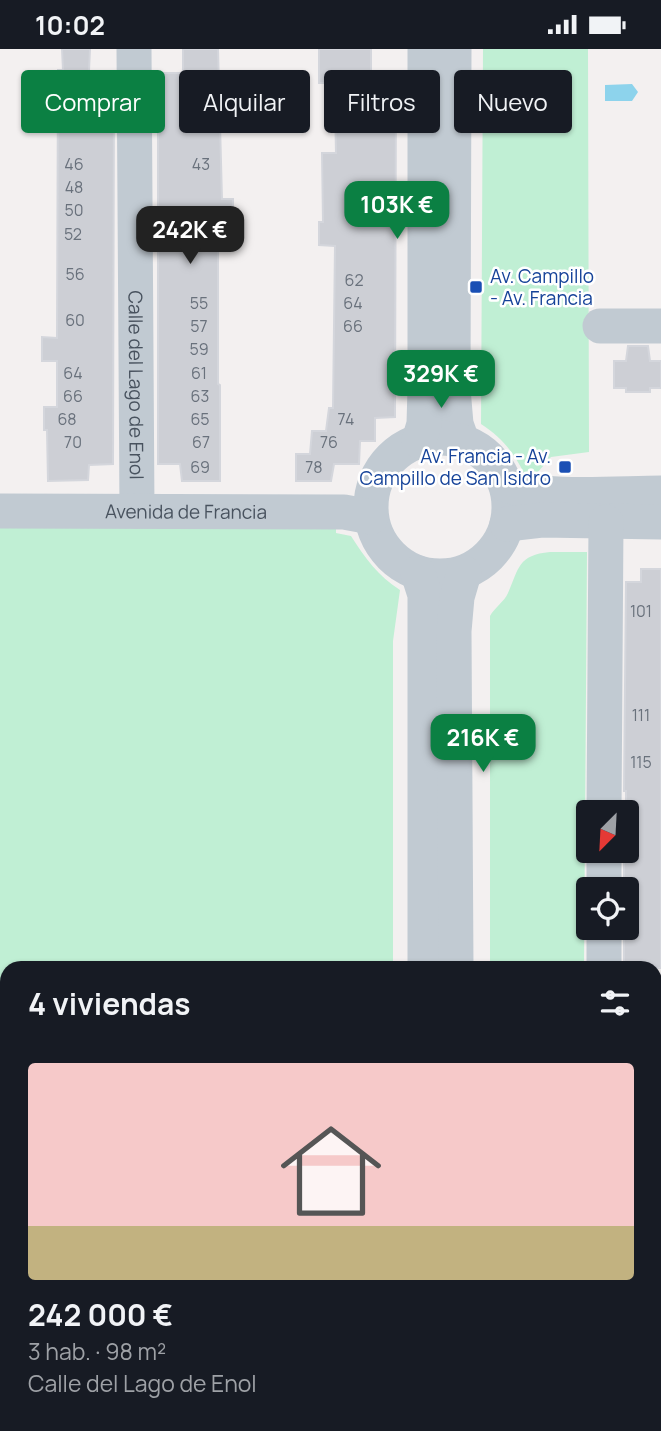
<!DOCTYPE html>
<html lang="es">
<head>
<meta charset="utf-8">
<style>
  body { margin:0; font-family:Manrope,sans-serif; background:#242831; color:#f1f3f6; height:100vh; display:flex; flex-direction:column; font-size:26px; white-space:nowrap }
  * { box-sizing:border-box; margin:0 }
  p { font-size:23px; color:#9ea1a6 }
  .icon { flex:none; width:38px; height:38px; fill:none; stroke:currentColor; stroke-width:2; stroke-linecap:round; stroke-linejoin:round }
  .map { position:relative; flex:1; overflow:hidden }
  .sheet { position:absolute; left:0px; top:912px; width:662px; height:471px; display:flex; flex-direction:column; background:#171b24; border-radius:21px 21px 0 0; box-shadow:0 2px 5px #0004 }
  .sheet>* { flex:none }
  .top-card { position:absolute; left:21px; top:21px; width:620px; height:63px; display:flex; gap:14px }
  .needle { width:46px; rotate:204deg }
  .controls { position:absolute; left:576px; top:751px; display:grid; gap:14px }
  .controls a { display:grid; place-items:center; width:63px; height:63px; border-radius:7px; background:#171b24; box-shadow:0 2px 5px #0004; font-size:35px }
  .price { position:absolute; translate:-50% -60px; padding:0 16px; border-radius:14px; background:#0b8043; color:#fff; font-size:23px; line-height:46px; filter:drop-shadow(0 2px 4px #0008) }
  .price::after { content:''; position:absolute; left:50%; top:42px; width:21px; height:16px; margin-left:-10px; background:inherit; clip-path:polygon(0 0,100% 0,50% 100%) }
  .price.selected { background:#222; color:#fff }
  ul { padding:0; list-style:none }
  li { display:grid; align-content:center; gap:14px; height:371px; padding:0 28px }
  li span { display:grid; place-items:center; height:217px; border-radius:7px; color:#555 }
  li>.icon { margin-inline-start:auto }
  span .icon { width:126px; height:126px; fill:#fffc; stroke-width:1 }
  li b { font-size:30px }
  h2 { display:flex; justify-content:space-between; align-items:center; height:84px; padding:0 28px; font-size:30px }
  .chip { padding:0 24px; border-radius:7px; background:#171b24; box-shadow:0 2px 5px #0004; font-size:24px; line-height:63px }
  .chip.selected { background:#0b8043; color:#fff }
  .status { display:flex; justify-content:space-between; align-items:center; height:49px; padding:0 35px; background:#171b24; direction:ltr }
  .status svg { height:19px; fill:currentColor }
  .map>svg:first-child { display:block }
</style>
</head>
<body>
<div class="status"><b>10:02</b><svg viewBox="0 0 49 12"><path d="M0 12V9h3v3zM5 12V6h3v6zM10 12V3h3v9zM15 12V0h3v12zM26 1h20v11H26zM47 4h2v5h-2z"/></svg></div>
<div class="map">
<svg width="661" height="1382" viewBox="0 0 661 1382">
  <rect width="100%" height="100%" fill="#f3f0f0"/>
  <g fill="#c0efd4">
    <path d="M483 0H588L589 403 551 408 537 424H524C513 402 501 388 481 375Z"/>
    <path d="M0 473 336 475V484L351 487C365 509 378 527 400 541L393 592V919H7V1376H395V1382H0Z"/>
    <path d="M550 503H587L584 919H490V567C495 558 504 553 508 544 519 519 518 506 550 503Z"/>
    <rect x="490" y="1376" width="91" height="6"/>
  </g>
  <polygon fill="#8dd3ec" points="632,35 638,43 632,52 605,52 605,36"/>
  <g fill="#cdcfd5" stroke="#d4d6dc" stroke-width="2">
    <polygon points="62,0 90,0 89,22 114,24 113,415 89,416 88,431 48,432 47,381 44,381 44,358 57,358 57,312 42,312 42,288 57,289 58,21 63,21"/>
    <polygon points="183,0 218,0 222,150 233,150 233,173 218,173 218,335 220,336 220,432 182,432 180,415 158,415 158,24 181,24 183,22"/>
    <polygon points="319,0 371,0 371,22 373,24 396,24 395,368 375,369 375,392 360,392 359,415 334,415 331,432 296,432 296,405 310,405 312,382 326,382 329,359 333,359 335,197 319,196 319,173 323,173 322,104 336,104 335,57 333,57 333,34 319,34"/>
    <polygon points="628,297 648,297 650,312 661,312 661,339 650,339 650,343 626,343 626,339 614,339 614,312 626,312"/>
    <polygon points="641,520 661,520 661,919 624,919 624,878 626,878 626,835 624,835 624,811 626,811 626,742 624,742 626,533 641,533"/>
  </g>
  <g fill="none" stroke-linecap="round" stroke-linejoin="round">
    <g stroke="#c1cad2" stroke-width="35">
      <path id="s1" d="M134 0 137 462"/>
      <polyline points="454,0 453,340 456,375 462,392"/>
      <polyline points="600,277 661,277"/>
      <circle cx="440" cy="458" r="69"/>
      <polyline points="419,392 424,375 425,340 425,0"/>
      <path d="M506 436C543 451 618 444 661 444"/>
      <path id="s2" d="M0 462 344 463 371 468"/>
      <polyline points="507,475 542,471 661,473"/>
      <polyline points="418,524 425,546 425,919"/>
      <polyline points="604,763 606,473"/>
      <polyline points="604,840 604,802"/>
      <polyline points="456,919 454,582 457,548 464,524"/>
      <polyline points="604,919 604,878"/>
      <polyline points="654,973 661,973"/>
      <polyline points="424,1382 424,1376"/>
      <polyline points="455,1382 455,1376"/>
      <polyline points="603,1382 603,1376"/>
    </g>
  </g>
  <g fill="#1a4fb4" stroke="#fff" stroke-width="2.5">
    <rect x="469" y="231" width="14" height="14" rx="3.5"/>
    <rect x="558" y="411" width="14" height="14" rx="3.5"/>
  </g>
  <g text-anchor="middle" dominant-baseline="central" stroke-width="5" stroke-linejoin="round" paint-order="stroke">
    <g font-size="16" fill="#69717c">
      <text x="74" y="115">46</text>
      <text x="201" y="115">43</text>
      <text x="74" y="138">48</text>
      <text x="74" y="161">50</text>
      <text x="73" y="185">52</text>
      <text x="75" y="225">56</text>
      <text x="354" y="231">62</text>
      <text x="199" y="254">55</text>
      <text x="353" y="254">64</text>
      <text x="75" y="271">60</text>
      <text x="199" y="277">57</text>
      <text x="353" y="277">66</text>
      <text x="199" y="300">59</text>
      <text x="73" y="324">64</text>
      <text x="199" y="324">61</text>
      <text x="73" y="347">66</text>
      <text x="200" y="347">63</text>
      <text x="67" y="370">68</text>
      <text x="200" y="370">65</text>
      <text x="346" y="370">74</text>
      <text x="73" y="393">70</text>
      <text x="201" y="393">67</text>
      <text x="329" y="393">76</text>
      <text x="200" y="418">69</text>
      <text x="314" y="418">78</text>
      <text x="641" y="562">101</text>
      <text x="641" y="666">111</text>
      <text x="641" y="713">115</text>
    </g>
    <g font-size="19" fill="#164399" stroke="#fff" text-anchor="start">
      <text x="490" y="227">Av. Campillo<tspan x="490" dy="22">- Av. Francia</tspan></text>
      <text x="551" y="407" text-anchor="end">Av. Francia - Av.<tspan x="551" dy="22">Campillo de San Isidro</tspan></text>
    </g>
    <g font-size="19" fill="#48525e" stroke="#fff">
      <text stroke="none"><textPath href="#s1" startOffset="336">Calle del Lago de Enol</textPath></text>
      <text stroke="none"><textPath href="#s2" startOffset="186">Avenida de Francia</textPath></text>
    </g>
  </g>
</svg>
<div class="controls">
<a><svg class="needle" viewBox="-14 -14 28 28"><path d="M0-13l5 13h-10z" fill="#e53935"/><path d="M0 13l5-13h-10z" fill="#9ea1a6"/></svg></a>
<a><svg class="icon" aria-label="locate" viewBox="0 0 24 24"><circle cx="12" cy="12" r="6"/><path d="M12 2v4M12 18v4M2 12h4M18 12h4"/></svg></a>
</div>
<b class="price" style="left:397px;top:192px">103K €</b>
<b class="price selected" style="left:190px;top:217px">242K €</b>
<b class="price" style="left:441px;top:361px">329K €</b>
<b class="price" style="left:483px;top:725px">216K €</b>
<div class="top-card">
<a class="chip selected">Comprar</a>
<a class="chip">Alquilar</a>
<a class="chip">Filtros</a>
<a class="chip">Nuevo</a>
</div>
<section class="sheet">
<h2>4 viviendas<svg class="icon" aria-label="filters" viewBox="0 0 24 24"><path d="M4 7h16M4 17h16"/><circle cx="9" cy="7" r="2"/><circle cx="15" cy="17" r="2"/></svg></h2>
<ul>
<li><span style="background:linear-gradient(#f6c9c9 75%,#c2b280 0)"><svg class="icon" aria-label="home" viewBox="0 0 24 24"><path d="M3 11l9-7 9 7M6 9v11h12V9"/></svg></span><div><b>242 000 €</b><p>3 hab. · 98 m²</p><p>Calle del Lago de Enol</p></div></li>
</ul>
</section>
</div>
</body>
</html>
